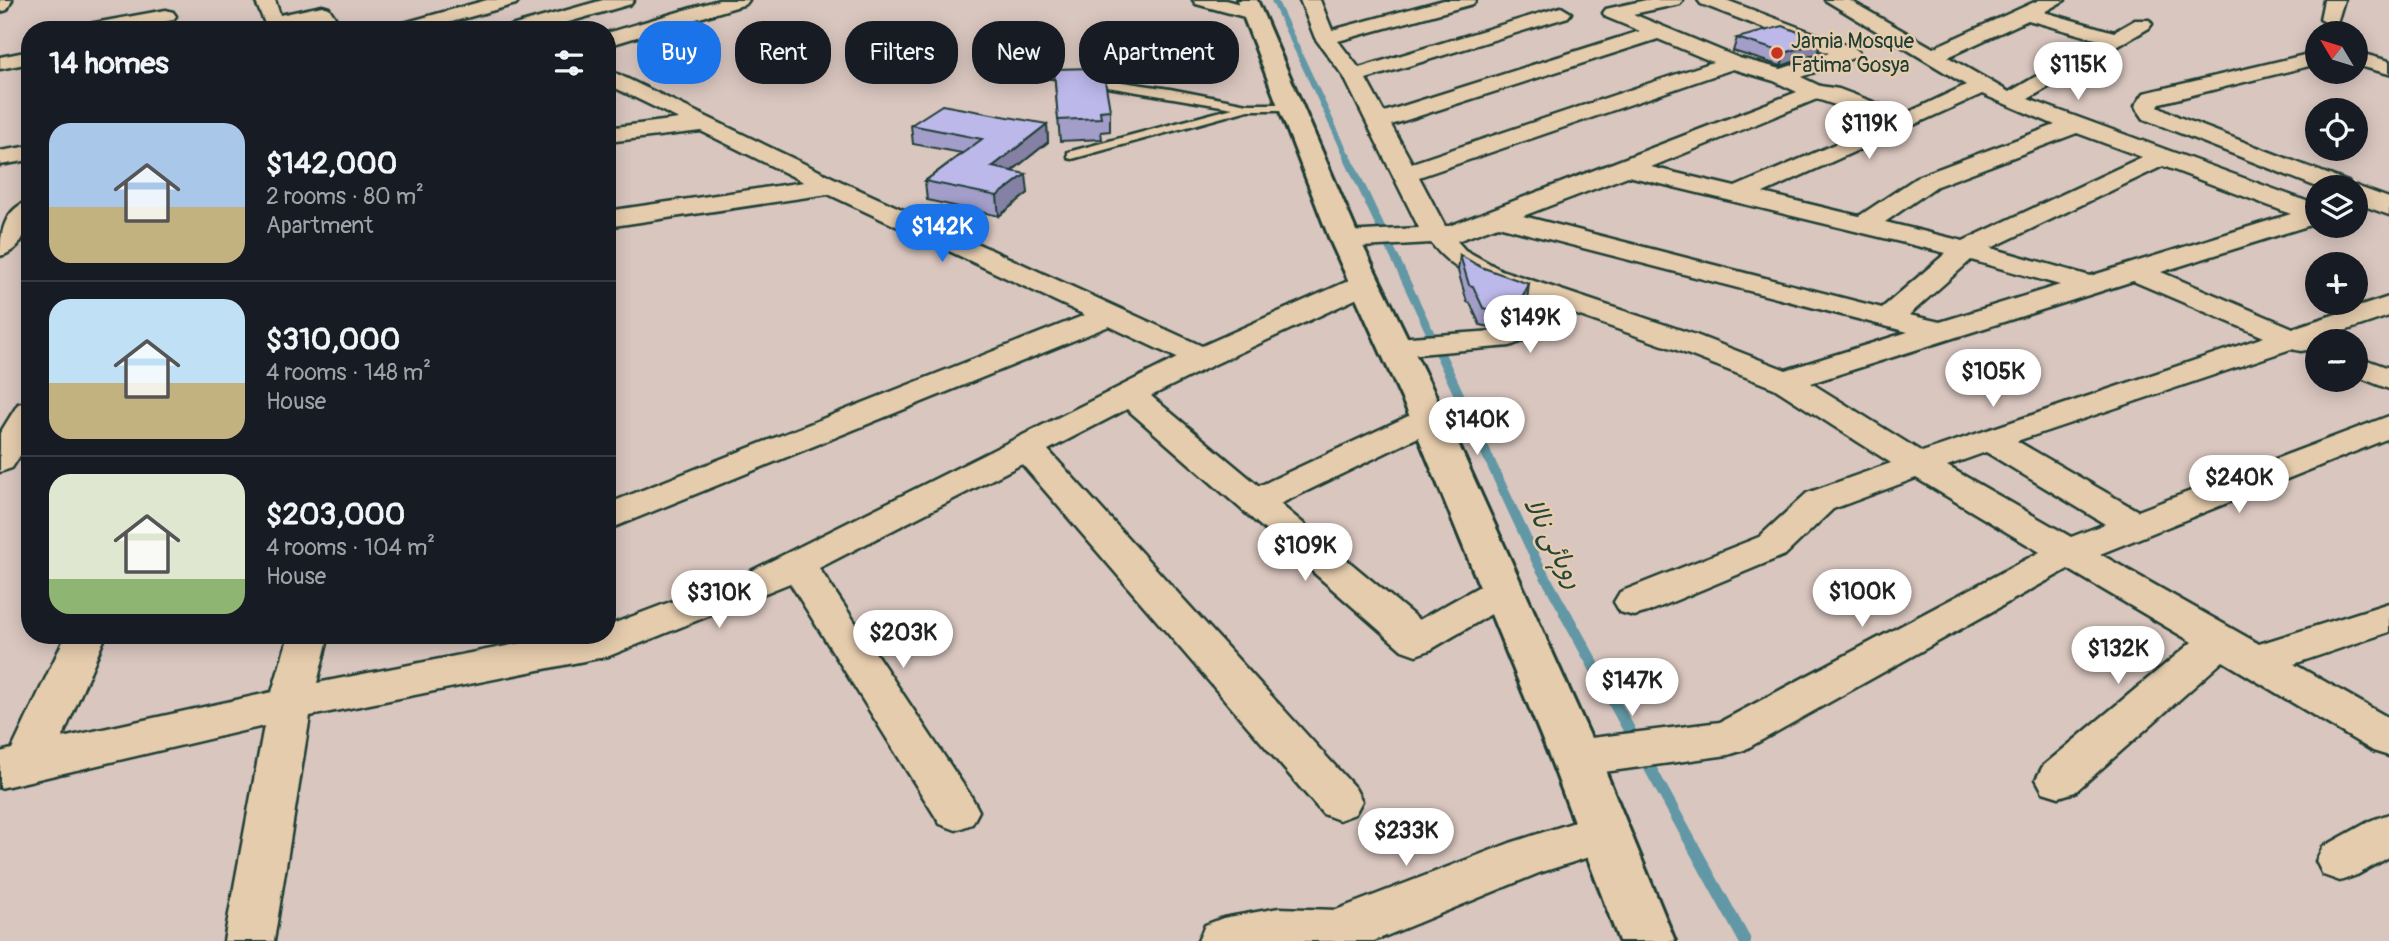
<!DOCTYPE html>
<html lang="en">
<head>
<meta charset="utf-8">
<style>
  body { margin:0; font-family:Pangolin,"Playpen Sans Arabic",sans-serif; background:#242831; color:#f1f3f6; height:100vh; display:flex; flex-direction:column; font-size:26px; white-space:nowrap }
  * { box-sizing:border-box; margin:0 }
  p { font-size:23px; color:#9ea1a6 }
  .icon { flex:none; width:38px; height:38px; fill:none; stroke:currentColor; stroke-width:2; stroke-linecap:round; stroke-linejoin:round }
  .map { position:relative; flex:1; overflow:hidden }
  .sheet { position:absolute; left:21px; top:21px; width:595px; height:623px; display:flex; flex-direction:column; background:#171b24; border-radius:28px; box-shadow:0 4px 18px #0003 }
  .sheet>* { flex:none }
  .banner { position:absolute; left:637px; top:21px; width:665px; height:63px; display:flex; gap:14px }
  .needle { width:46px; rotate:308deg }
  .fabs { position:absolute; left:2305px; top:21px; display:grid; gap:14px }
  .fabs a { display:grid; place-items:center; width:63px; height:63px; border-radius:50%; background:#171b24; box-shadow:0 4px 18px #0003; font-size:35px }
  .price { position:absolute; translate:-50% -60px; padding:0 16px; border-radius:24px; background:#fff; color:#222; font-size:23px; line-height:46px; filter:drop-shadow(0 2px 4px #0008) }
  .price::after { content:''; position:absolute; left:50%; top:42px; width:21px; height:16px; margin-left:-10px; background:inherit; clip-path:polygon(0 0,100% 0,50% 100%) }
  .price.selected { background:#1a73e8; color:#fff }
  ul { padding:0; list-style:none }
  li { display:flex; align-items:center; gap:21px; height:175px; padding:0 28px }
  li+li { border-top:2px solid #363941 }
  li span { display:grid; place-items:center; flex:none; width:196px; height:140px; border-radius:21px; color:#555 }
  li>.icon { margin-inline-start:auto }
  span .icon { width:84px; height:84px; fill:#fffc; stroke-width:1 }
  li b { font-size:30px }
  h2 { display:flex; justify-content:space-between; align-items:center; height:84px; padding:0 28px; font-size:30px }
  .tag { padding:0 24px; border-radius:28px; background:#171b24; box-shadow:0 4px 18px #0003; font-size:24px; line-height:63px }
  .tag.selected { background:#1a73e8; color:#fff }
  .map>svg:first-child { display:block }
</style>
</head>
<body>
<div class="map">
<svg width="2389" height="941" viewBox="0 0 2389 941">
  <rect width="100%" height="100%" fill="#d9c6bf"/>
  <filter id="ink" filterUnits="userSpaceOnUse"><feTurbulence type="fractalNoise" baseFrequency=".0143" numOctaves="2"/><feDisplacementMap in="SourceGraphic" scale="14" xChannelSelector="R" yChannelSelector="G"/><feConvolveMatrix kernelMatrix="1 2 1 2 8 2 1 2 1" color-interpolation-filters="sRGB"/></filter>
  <g filter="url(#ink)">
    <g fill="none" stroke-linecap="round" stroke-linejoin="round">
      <polyline stroke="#6298a5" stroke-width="6" points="1274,0 1348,158"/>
      <polyline stroke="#6298a5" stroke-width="8" points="1347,156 1442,358"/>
      <polyline stroke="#6298a5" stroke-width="10" points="1441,356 1537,562 1566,614"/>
      <polyline stroke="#6298a5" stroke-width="12" points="1565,613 1745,941"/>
      <defs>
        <polygon id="lane" points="1040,70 1170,89 1247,104 1290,104 1296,107 1290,110 1248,110 1072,159 1068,158 1068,152 1233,108 1036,75 1035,73"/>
        <g id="street">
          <polygon points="0,0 12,0 7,10 0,12"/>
          <polygon points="255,0 275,0 280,15 322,6 329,8 343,30 323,30 316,19 273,28 266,26"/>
          <polygon points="487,0 519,0 516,4 423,30 390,30 393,26"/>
          <polygon points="603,0 634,0 631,4 541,30 508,30 511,26"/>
          <polygon points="719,0 749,0 746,4 607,46 607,33"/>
          <polygon points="1193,0 1225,0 1259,9 1262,13 1252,19 1196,4"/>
          <path d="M1300 0H1320L1332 30 1444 0H1476L1473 4 1338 41 1359 68 1554 9 1561 7 1571 13 1568 17 1366 79 1384 112 1640 31 1606 17 1603 13 1606 9 1646 0H1683L1680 4 1633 14 1739 58 1781 69 1829 53 1701 4 1698 0H1726L1856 49 1859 53 1856 57 1801 77 1820 86 1839 89 1905 114 1966 85 1825 0H1849L1933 48 2039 0H2065L2044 12 2114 32 2135 20H2149L2152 24 2149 28 2028 99 2317 205V223L2161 272 2293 328 2389 297V316L2315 341 2312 349 2301 351 2291 349 2017 441 2138 511 2389 416V438L2100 554 2259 644 2389 603V632L2294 664 2389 718V756L2373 751 2223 661 2075 792 2059 797 2043 792 2036 779 2043 766 2192 642 2068 569 1744 750 1728 755 1575 776 1559 770 1553 758 1559 746 1575 740 1720 722 2040 552 1916 478 1833 509 1785 555 1648 612 1634 616 1620 612 1614 602 1620 592 1759 537 1807 493 1891 463 1774 388 1674 349 1563 310 1530 338 1510 346 1396 356 1385 354 1381 347 1385 340 1396 338 1494 331 1508 326 1538 302C1496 287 1459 279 1431 243L1345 248 1335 246 1331 240 1335 234 1345 232 1419 228 1344 77 1315 38ZM2028 20 2099 40 2009 92 1948 57ZM1658 39 1713 62 1412 163 1391 125ZM1733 69 1774 81 1797 92 1449 226H1445L1419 177ZM1982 94 2055 125 1919 176 1859 216 1763 193ZM1817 99 1886 122 1735 187 1651 167ZM2077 133 2142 157 1963 241 1885 222 1937 186ZM2163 166 2291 214 2090 276 1991 248ZM1628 176 1946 253 1882 308 1523 216ZM1498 226 1908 332 1786 370 1696 335 1501 270 1465 250 1457 241ZM1971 260 2060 285 1940 322 1909 315ZM2133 281 2264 337 1922 452 1811 383ZM1986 452 2105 524 2071 537 1947 466Z"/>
          <polygon points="2324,0 2344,0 2337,23 2330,25 2320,19"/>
          <polygon points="166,10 173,12 176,16 173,20 123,30 79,30 89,24"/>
          <polygon points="30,51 30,63 0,69 0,57"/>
          <polygon points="2317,52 2317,64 2160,103 2158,106 2179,117 2348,182 2352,187 2317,187 2144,119 2135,106 2144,93"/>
          <polygon points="2356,52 2389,61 2389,74 2356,65"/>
          <polygon points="607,69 840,181 1202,346 1355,278 1365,275 1375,278 1379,284 1375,290 1213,365 1151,396 1259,486 1417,412 1429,409 1441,412 1446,419 1441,426 1280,504 1419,620 1487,582 1501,578 1515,582 1521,591 1515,600 1430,650 1416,655 1402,650 1127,409 1048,450 1355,788 1362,801 1355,814 1339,820 1323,814 1022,464 819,568 972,798 979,811 972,824 956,830 940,824 790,583 609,656 310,716 274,941 224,941 264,726 0,788 0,752 12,749 66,635 106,635 62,738 272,692 289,635 329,635 317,683 563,635 607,635 607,626 749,572 1177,358 1109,326 607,530 607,504 1085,315 828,194 607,227 607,211 804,182 701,131 607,142 607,128 679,119 607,84"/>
          <polygon points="30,146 30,160 0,165 0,151"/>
          <polygon points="2356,186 2389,198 2389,215 2356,203 2356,187 2352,187"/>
          <path d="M30 201C30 223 25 250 0 256 0 234 4 208 30 201Z"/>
          <polygon points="2356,356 2389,368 2389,389 2356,376"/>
          <polygon points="30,401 30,440 12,468 0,472 0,433 18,404"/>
          <polygon points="1603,813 1620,819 1627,833 1620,847 1539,873 1374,941 1198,941 1205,925 1223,918 1279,908 1336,910 1510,843"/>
          <polygon points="2389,814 2389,857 2357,875 2340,881 2323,875 2316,861 2323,847 2372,820"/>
        </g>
        <polygon id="secondary" points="1237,0 1257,0 1360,240 1447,419 1600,758 1675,941 1619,941 1550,758 1411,419 1330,240"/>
      </defs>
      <use href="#lane" stroke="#1f3d34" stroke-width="5"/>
      <use href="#street" stroke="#1f3d34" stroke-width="5"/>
      <use href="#secondary" stroke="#1f3d34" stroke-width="6"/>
      <use href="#lane" fill="#e5ccad" fill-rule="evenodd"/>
      <use href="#street" fill="#e5ccad" fill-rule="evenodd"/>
      <use href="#secondary" fill="#e5ccad" fill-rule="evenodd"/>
    </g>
    <g fill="#a39ec9" stroke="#1f3d34" stroke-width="2">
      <polygon points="1737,38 1821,41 1817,54 1781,66 1733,51"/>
      <polygon points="1054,69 1095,75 1110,110 1110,131 1101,132 1102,139 1060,141"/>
      <polygon points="1047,124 1048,142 1012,171 1028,193 999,216 927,200 925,181 962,153 913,144 911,125"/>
      <polygon points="1460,255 1527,301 1520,313 1507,324 1494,328 1480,325 1470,303 1467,302 1458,271"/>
    </g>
    <g fill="#8481a4" stroke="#1f3d34" stroke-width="2">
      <polygon points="1821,41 1817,54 1781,66 1785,53"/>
      <polygon points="1047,124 1048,142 993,186 992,167"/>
      <polygon points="1026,174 1028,193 999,216 997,196"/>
      <polygon points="1529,284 1527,301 1520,313 1507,324 1494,328 1496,312"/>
    </g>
    <g fill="#bdb8ea" stroke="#1f3d34" stroke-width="2">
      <polygon points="1783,26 1821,41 1785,53 1737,38"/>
      <polygon points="1093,68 1095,75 1104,75 1110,110 1100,111 1101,118 1058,120 1054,69"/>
      <polygon points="942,105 1047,124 992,167 1026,174 997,196 925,181 982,139 911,125"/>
      <polygon points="1460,255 1481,267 1529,284 1523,296 1510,307 1496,312 1483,308 1473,286 1469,285"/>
    </g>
  </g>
  <circle fill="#c8321e" stroke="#e5ccad" stroke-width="2.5" cx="1777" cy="53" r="7"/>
  <g text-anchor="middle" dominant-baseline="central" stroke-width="5" stroke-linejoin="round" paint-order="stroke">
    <g font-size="21" fill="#1f3d34" stroke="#e5ccad" text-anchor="start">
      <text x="1791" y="41">Jamia Mosque<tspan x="1791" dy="24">Fatima Gosya</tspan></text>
    </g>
    <g font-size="26" font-style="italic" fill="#25453d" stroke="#e5ccad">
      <text transform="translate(1553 543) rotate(63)">روہائی نالا</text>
    </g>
  </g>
</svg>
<div class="fabs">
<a><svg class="needle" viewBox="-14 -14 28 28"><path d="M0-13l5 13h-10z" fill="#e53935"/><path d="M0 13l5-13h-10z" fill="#9ea1a6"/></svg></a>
<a><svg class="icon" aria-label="locate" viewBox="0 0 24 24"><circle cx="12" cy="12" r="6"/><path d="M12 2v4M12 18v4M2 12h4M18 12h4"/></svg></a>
<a><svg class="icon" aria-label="layers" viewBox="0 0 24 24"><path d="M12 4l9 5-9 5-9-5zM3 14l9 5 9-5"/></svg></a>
<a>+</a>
<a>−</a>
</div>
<b class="price" style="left:2078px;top:102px">$115K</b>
<b class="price" style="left:1869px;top:161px">$119K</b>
<b class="price selected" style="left:942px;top:264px">$142K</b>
<b class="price" style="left:1530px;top:355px">$149K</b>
<b class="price" style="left:1993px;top:409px">$105K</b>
<b class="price" style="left:1477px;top:457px">$140K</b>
<b class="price" style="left:2239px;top:515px">$240K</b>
<b class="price" style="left:1305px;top:583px">$109K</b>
<b class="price" style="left:1862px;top:629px">$100K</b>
<b class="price" style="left:719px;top:630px">$310K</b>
<b class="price" style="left:903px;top:670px">$203K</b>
<b class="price" style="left:2118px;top:686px">$132K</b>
<b class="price" style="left:1632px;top:718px">$147K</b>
<b class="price" style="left:1406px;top:868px">$233K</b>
<div class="banner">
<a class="tag selected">Buy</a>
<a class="tag">Rent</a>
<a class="tag">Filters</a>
<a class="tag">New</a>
<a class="tag">Apartment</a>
</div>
<section class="sheet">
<h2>14 homes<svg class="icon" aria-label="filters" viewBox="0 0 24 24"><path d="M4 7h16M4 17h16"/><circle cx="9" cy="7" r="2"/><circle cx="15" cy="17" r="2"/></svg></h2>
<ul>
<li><span style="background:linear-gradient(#a9c7e8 60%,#c2b280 0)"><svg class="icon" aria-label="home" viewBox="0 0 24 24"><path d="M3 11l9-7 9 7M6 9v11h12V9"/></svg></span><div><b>$142,000</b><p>2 rooms · 80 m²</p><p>Apartment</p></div></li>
<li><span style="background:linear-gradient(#bfe0f5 60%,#c2b280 0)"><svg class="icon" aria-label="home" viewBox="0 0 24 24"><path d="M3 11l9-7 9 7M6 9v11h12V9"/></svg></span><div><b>$310,000</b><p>4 rooms · 148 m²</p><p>House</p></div></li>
<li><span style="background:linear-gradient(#dfe7d0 75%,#8fb573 0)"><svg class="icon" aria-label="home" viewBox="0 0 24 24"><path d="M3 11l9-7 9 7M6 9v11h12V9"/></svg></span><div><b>$203,000</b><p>4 rooms · 104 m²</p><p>House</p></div></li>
</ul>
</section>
</div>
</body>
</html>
